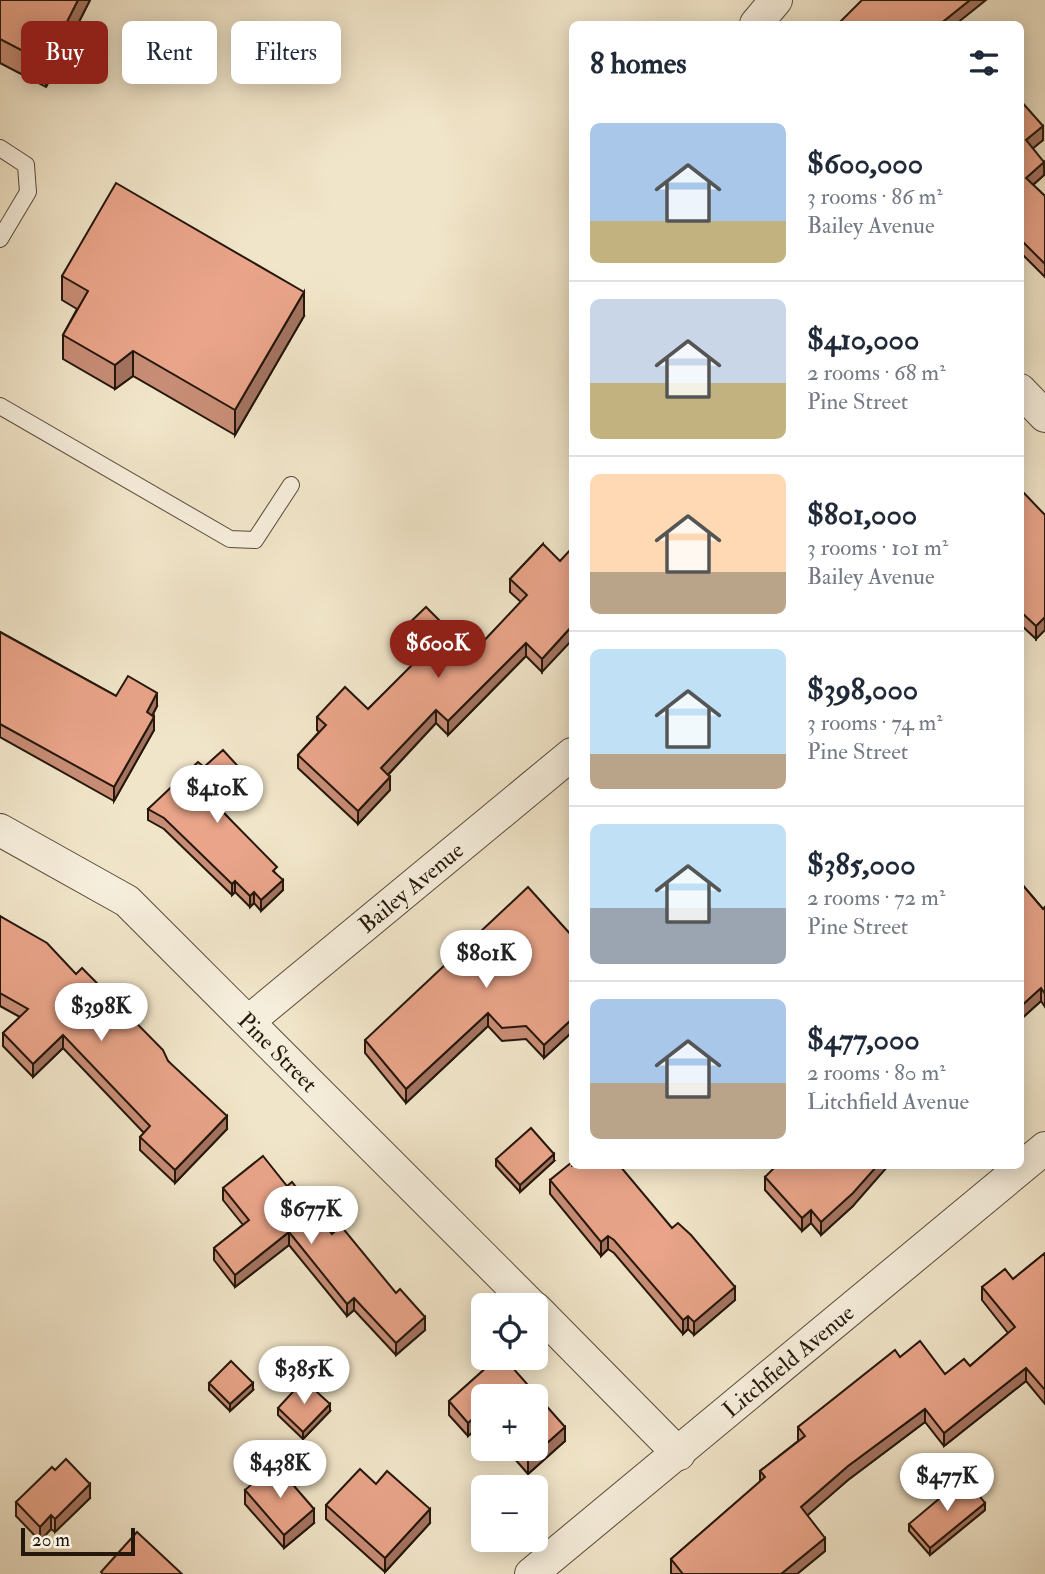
<!DOCTYPE html>
<html lang="en">
<head>
<meta charset="utf-8">
<style>
  body { margin:0; font-family:"IM FELL Double Pica",serif; background:#f2f2f3; color:#1f2937; height:100vh; display:flex; flex-direction:column; font-size:26px; white-space:nowrap }
  * { box-sizing:border-box; margin:0 }
  p { font-size:23px; color:#747a83 }
  .icon { flex:none; width:38px; height:38px; fill:none; stroke:currentColor; stroke-width:2; stroke-linecap:round; stroke-linejoin:round }
  .map { position:relative; flex:1; overflow:hidden }
  .side { position:absolute; left:569px; top:21px; width:455px; height:1148px; display:flex; flex-direction:column; background:#fff; border-radius:10px; box-shadow:0 4px 18px #0003 }
  .side>* { flex:none }
  .top-card { position:absolute; left:21px; top:21px; width:443px; height:63px; display:flex; gap:14px }
  .buttons { position:absolute; left:471px; top:1293px; display:grid; gap:14px }
  .buttons a { display:grid; place-items:center; width:77px; height:77px; border-radius:10px; background:#fff; box-shadow:0 4px 18px #0003; font-size:35px }
  .scale { position:absolute; left:21px; bottom:18px; width:114px; box-sizing:border-box; padding-left:7px; border:4px solid #25170b; border-top:0; font-size:19px; line-height:24px; white-space:nowrap; color:#25170b; -webkit-text-stroke:5px #f6eedc; paint-order:stroke }
  .price { position:absolute; translate:-50% -60px; padding:0 16px; border-radius:24px; background:#fff; color:#222; font-size:23px; line-height:46px; filter:drop-shadow(0 2px 4px #0008) }
  .price::after { content:''; position:absolute; left:50%; top:42px; width:21px; height:16px; margin-left:-10px; background:inherit; clip-path:polygon(0 0,100% 0,50% 100%) }
  .price.on { background:#8f2418; color:#fff }
  ul { padding:0; list-style:none }
  li { display:flex; align-items:center; gap:21px; height:175px; padding:0 21px }
  li+li { border-top:2px solid #e0e1e3 }
  li span { display:grid; place-items:center; flex:none; width:196px; height:140px; border-radius:10px; color:#555 }
  li>.icon { margin-inline-start:auto }
  span .icon { width:84px; height:84px; fill:#fffc; stroke-width:1 }
  li b { font-size:30px }
  h2 { display:flex; justify-content:space-between; align-items:center; height:84px; padding:0 21px; font-size:30px }
  .chip { padding:0 24px; border-radius:10px; background:#fff; box-shadow:0 4px 18px #0003; font-size:24px; line-height:63px }
  .chip.on { background:#8f2418; color:#fff }
  .map>svg:first-child { display:block }
</style>
</head>
<body>
<div class="map">
<svg width="1045" height="1574" viewBox="0 0 1045 1574">
  <rect width="100%" height="100%" fill="#f1e5c9"/>
  <filter id="stains"><feTurbulence type="fractalNoise" baseFrequency=".00286" numOctaves="4"/><feColorMatrix values="0 0 0 0 .2 0 0 0 0 .09 0 0 0 0 .02 0 0 0 .5 -.17"/></filter>
  <radialGradient id="worn" r=".72"><stop offset=".6" stop-color="#630" stop-opacity="0"/><stop offset="1" stop-color="#630" stop-opacity=".3"/></radialGradient>
  <g fill="none" stroke-linecap="round" stroke-linejoin="round">
    <defs>
      <g id="service">
        <polyline points="0,148 26,165 28,192 0,239"/>
        <polyline points="0,406 230,539 255,540 291,485"/>
      </g>
      <g id="minor">
        <polyline points="756,24 776,0"/>
        <polyline points="1020,390 1045,416"/>
        <path id="s1" d="M0 830 127 901 532 1306"/>
        <path id="s2" d="M249 1021 572 754"/>
        <polyline points="536,1309 679,1454"/>
        <path id="s3" d="M531 1574 1045 1148"/>
      </g>
    </defs>
    <use href="#service" stroke="#584a3a" stroke-width="18"/>
    <use href="#minor" stroke="#584a3a" stroke-width="34"/>
    <use href="#service" stroke="#f6eedc" stroke-width="16"/>
    <use href="#minor" stroke="#f6eedc" stroke-width="32"/>
  </g>
  <g fill="#c88d76" stroke="#25170b" stroke-width="2">
    <polygon points="0,0 90,0 46,87 0,63"/>
    <polygon points="1020,100 1043,140 1033,148 1044,175 1033,185 1045,196 1045,277 1020,252"/>
    <polygon points="62,276 304,316 235,435 133,376 115,389 63,359 63,335 77,309 62,300"/>
    <polygon points="1020,492 1045,515 1036,639 1020,624"/>
    <polygon points="543,544 542,672 526,656 448,735 436,723 388,775 390,790 358,824 298,768 298,755 319,732 317,730 317,717 368,709 418,660 402,644 402,630 450,631 481,644 521,602 510,592 510,579"/>
    <polygon points="0,632 116,696 157,706 152,716 154,730 114,801 0,737"/>
    <polygon points="204,767 245,784 220,808 277,875 283,890 261,911 254,903 250,907 235,892 232,895 164,829 148,820 148,809"/>
    <polygon points="1020,882 1043,909 1045,907 1045,1007 1041,1001 1020,1020"/>
    <polygon points="0,916 76,974 168,1061 227,1129 175,1183 140,1150 140,1137 144,1133 63,1048 33,1077 3,1046 3,1033 20,1017 0,1006"/>
    <polygon points="572,936 572,1032 544,1058 526,1039 502,1041 488,1026 406,1103 365,1053 365,1040"/>
    <polygon points="496,1159 554,1161 520,1192 496,1166"/>
    <polygon points="765,1177 853,1206 821,1235 811,1223 802,1231 765,1190"/>
    <polygon points="550,1180 672,1228 735,1300 694,1335 688,1329 683,1334 614,1253 608,1249 601,1256 550,1194"/>
    <polygon points="287,1186 425,1330 396,1355 354,1310 347,1316 289,1245 235,1287 214,1260 214,1248 243,1225 223,1200 223,1188"/>
    <polygon points="1045,1253 1045,1404 1026,1381 944,1446 925,1422 848,1480 807,1515 825,1551 797,1574 672,1574 671,1573 671,1559 760,1482 760,1471 798,1441 798,1427 900,1357 945,1374 970,1366 1008,1333 982,1300 982,1287 1013,1279"/>
    <polygon points="497,1358 565,1441 528,1474 506,1449 536,1449 483,1396 483,1423 468,1436 449,1415 449,1401"/>
    <polygon points="209,1383 253,1390 230,1411 209,1390"/>
    <polygon points="278,1408 330,1411 303,1439 278,1415"/>
    <polygon points="55,1470 90,1498 55,1532 51,1529 40,1541 16,1516 16,1502"/>
    <polygon points="376,1484 430,1523 385,1572 326,1519 326,1505"/>
    <polygon points="245,1490 314,1523 284,1548 245,1504"/>
    <polygon points="985,1510 930,1555 909,1531 909,1524"/>
  </g>
  <g fill="#a37360" stroke="#25170b" stroke-width="2">
    <polygon points="78,0 90,0 46,87 46,63"/>
    <polygon points="970,0 986,0 956,24 940,24"/>
    <polygon points="1043,126 1043,140 1026,154 1026,140"/>
    <polygon points="1044,162 1044,175 1026,191 1026,178"/>
    <polygon points="304,292 304,316 235,435 235,410"/>
    <polygon points="133,351 133,376 115,389 115,365"/>
    <polygon points="1045,617 1045,630 1036,639 1036,626"/>
    <polygon points="572,626 572,640 542,672 542,659"/>
    <polygon points="526,643 526,656 448,735 448,721"/>
    <polygon points="157,693 157,706 147,726 147,712"/>
    <polygon points="436,710 436,723 381,782 381,768"/>
    <polygon points="154,717 154,730 114,801 114,787"/>
    <polygon points="245,774 245,784 214,813 214,803"/>
    <polygon points="390,777 390,790 358,824 358,811"/>
    <polygon points="283,880 283,890 261,911 261,900"/>
    <polygon points="235,881 235,892 232,895 232,884"/>
    <polygon points="254,892 254,903 250,907 250,896"/>
    <polygon points="1041,988 1041,1001 1020,1020 1020,1007"/>
    <polygon points="488,1013 488,1026 406,1103 406,1089"/>
    <polygon points="572,1019 572,1032 544,1058 544,1045"/>
    <polygon points="63,1035 63,1048 33,1077 33,1064"/>
    <polygon points="227,1116 227,1129 175,1183 175,1170"/>
    <polygon points="554,1154 554,1161 520,1192 520,1185"/>
    <polygon points="877,1166 888,1166 853,1206 821,1235 821,1222"/>
    <polygon points="811,1210 811,1223 802,1231 802,1218"/>
    <polygon points="289,1232 289,1245 235,1287 235,1275"/>
    <polygon points="608,1236 608,1249 601,1256 601,1242"/>
    <polygon points="735,1287 735,1300 694,1335 694,1322"/>
    <polygon points="354,1298 354,1310 347,1316 347,1304"/>
    <polygon points="688,1316 688,1329 683,1334 683,1320"/>
    <polygon points="425,1317 425,1330 396,1355 396,1343"/>
    <polygon points="1026,1368 1026,1381 944,1446 944,1433"/>
    <polygon points="253,1383 253,1390 230,1411 230,1404"/>
    <polygon points="330,1404 330,1411 303,1439 303,1432"/>
    <polygon points="925,1409 925,1422 848,1480 801,1521 801,1507 848,1466"/>
    <polygon points="483,1410 483,1423 468,1436 468,1423"/>
    <polygon points="565,1427 565,1441 528,1474 528,1460"/>
    <polygon points="90,1484 90,1498 55,1532 55,1519"/>
    <polygon points="985,1503 985,1510 930,1555 930,1548"/>
    <polygon points="314,1509 314,1523 284,1548 284,1535"/>
    <polygon points="430,1509 430,1523 385,1572 385,1558"/>
    <polygon points="51,1515 51,1529 40,1541 40,1527"/>
    <polygon points="825,1538 825,1551 797,1574 781,1574"/>
  </g>
  <g fill="#e9a489" stroke="#25170b" stroke-width="2">
    <polygon points="0,0 78,0 46,63 0,39"/>
    <polygon points="862,0 970,0 940,24 838,24"/>
    <polygon points="1020,100 1043,126 1026,140 1044,162 1026,178 1045,196 1045,264 1020,239"/>
    <polygon points="116,183 304,292 235,410 133,351 115,365 63,335 88,291 62,276"/>
    <polygon points="1022,491 1045,515 1045,617 1036,626 1020,611 1020,492"/>
    <polygon points="543,544 560,561 572,548 572,626 542,659 526,643 448,721 436,710 381,768 390,777 358,811 298,755 326,725 317,717 345,687 368,709 424,653 402,630 426,607 450,631 460,622 481,644 527,595 510,579"/>
    <polygon points="0,632 116,696 128,676 157,693 147,712 154,717 114,787 0,724"/>
    <polygon points="223,750 245,774 214,803 277,867 273,871 283,880 261,900 254,892 250,896 235,881 232,884 164,818 148,809 198,762 204,767"/>
    <polygon points="1020,882 1043,909 1045,907 1045,994 1041,988 1020,1007"/>
    <polygon points="528,887 572,936 572,1019 544,1045 526,1026 502,1028 488,1013 406,1089 365,1040"/>
    <polygon points="0,916 47,943 76,974 82,968 163,1050 168,1061 227,1116 175,1170 140,1137 150,1126 63,1035 33,1064 3,1033 28,1009 0,993"/>
    <polygon points="531,1128 554,1154 520,1185 496,1159"/>
    <polygon points="263,1156 287,1186 292,1182 332,1234 341,1226 396,1293 400,1289 425,1317 396,1343 354,1298 347,1304 289,1232 235,1275 214,1248 249,1220 223,1188"/>
    <polygon points="572,1162 572,1166 620,1166 672,1228 678,1223 691,1235 735,1287 694,1322 688,1316 683,1320 614,1240 608,1236 601,1242 550,1180"/>
    <polygon points="776,1166 877,1166 853,1193 821,1222 811,1210 802,1218 765,1177"/>
    <polygon points="1045,1253 1045,1390 1026,1368 944,1433 925,1409 848,1466 801,1507 825,1538 781,1574 683,1574 671,1559 765,1477 760,1471 805,1436 798,1427 895,1350 900,1357 920,1341 945,1374 964,1359 970,1366 1015,1327 982,1287 1005,1269 1013,1279"/>
    <polygon points="497,1358 504,1358 565,1427 528,1460 518,1449 536,1449 536,1396 483,1396 483,1410 468,1423 449,1401"/>
    <polygon points="231,1361 253,1383 230,1404 209,1383"/>
    <polygon points="304,1380 330,1404 303,1432 278,1408"/>
    <polygon points="66,1459 90,1484 55,1519 51,1515 40,1527 16,1502 52,1467 55,1470"/>
    <polygon points="275,1464 314,1509 284,1535 245,1490"/>
    <polygon points="360,1469 376,1484 387,1471 430,1509 385,1558 326,1505"/>
    <polygon points="965,1477 985,1503 930,1548 909,1524"/>
    <polygon points="137,1532 182,1574 103,1574 101,1572"/>
  </g>
  <g text-anchor="middle" dominant-baseline="central" stroke-width="7" stroke-linejoin="round" paint-order="stroke">
    <g font-size="23" fill="#25170b" stroke="#f6eedc">
      <text stroke="none"><textPath href="#s2" startOffset="210">Bailey Avenue</textPath></text>
      <text stroke="none"><textPath href="#s1" startOffset="359">Pine Street</textPath></text>
      <text stroke="none"><textPath href="#s3" startOffset="334">Litchfield Avenue</textPath></text>
    </g>
  </g>
  <rect width="100%" height="100%" filter="url(#stains)"/>
  <rect width="100%" height="100%" fill="url(#worn)"/>
</svg>
<div class="buttons">
<a><svg class="icon" aria-label="locate" viewBox="0 0 24 24"><circle cx="12" cy="12" r="6"/><path d="M12 2v4M12 18v4M2 12h4M18 12h4"/></svg></a>
<a>+</a>
<a>−</a>
</div>
<div class="scale">20 m</div>
<b class="price on" style="left:438px;top:680px">$600K</b>
<b class="price" style="left:217px;top:825px">$410K</b>
<b class="price" style="left:486px;top:990px">$801K</b>
<b class="price" style="left:101px;top:1043px">$398K</b>
<b class="price" style="left:311px;top:1246px">$677K</b>
<b class="price" style="left:304px;top:1406px">$385K</b>
<b class="price" style="left:280px;top:1500px">$438K</b>
<b class="price" style="left:947px;top:1513px">$477K</b>
<div class="top-card">
<a class="chip on">Buy</a>
<a class="chip">Rent</a>
<a class="chip">Filters</a>
</div>
<section class="side">
<h2>8 homes<svg class="icon" aria-label="filters" viewBox="0 0 24 24"><path d="M4 7h16M4 17h16"/><circle cx="9" cy="7" r="2"/><circle cx="15" cy="17" r="2"/></svg></h2>
<ul>
<li><span style="background:linear-gradient(#a9c7e8 70%,#c2b280 0)"><svg class="icon" aria-label="home" viewBox="0 0 24 24"><path d="M3 11l9-7 9 7M6 9v11h12V9"/></svg></span><div><b>$600,000</b><p>3 rooms · 86 m²</p><p>Bailey Avenue</p></div></li>
<li><span style="background:linear-gradient(#c9d6e8 60%,#c2b280 0)"><svg class="icon" aria-label="home" viewBox="0 0 24 24"><path d="M3 11l9-7 9 7M6 9v11h12V9"/></svg></span><div><b>$410,000</b><p>2 rooms · 68 m²</p><p>Pine Street</p></div></li>
<li><span style="background:linear-gradient(#ffd9b3 70%,#b9a48a 0)"><svg class="icon" aria-label="home" viewBox="0 0 24 24"><path d="M3 11l9-7 9 7M6 9v11h12V9"/></svg></span><div><b>$801,000</b><p>3 rooms · 101 m²</p><p>Bailey Avenue</p></div></li>
<li><span style="background:linear-gradient(#bfe0f5 75%,#b9a48a 0)"><svg class="icon" aria-label="home" viewBox="0 0 24 24"><path d="M3 11l9-7 9 7M6 9v11h12V9"/></svg></span><div><b>$398,000</b><p>3 rooms · 74 m²</p><p>Pine Street</p></div></li>
<li><span style="background:linear-gradient(#bfe0f5 60%,#9aa5b1 0)"><svg class="icon" aria-label="home" viewBox="0 0 24 24"><path d="M3 11l9-7 9 7M6 9v11h12V9"/></svg></span><div><b>$385,000</b><p>2 rooms · 72 m²</p><p>Pine Street</p></div></li>
<li><span style="background:linear-gradient(#a9c7e8 60%,#b9a48a 0)"><svg class="icon" aria-label="home" viewBox="0 0 24 24"><path d="M3 11l9-7 9 7M6 9v11h12V9"/></svg></span><div><b>$477,000</b><p>2 rooms · 80 m²</p><p>Litchfield Avenue</p></div></li>
</ul>
</section>
</div>
</body>
</html>
